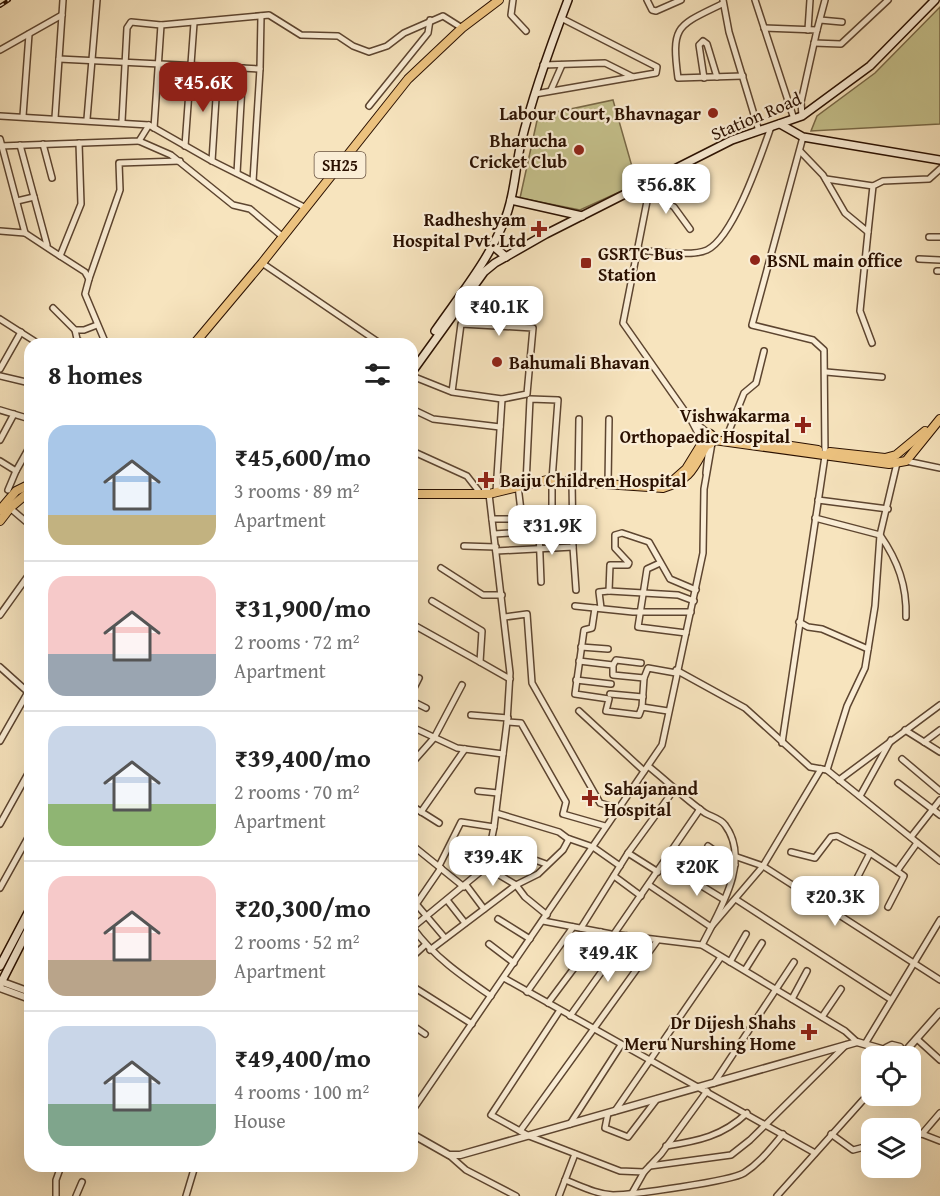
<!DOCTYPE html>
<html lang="en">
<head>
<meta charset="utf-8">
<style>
  body { margin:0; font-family:"Gentium Book Plus",serif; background:#f2f2f2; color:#222; height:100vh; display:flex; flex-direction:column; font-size:22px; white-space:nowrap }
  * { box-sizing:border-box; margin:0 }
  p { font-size:20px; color:#767676 }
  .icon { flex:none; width:33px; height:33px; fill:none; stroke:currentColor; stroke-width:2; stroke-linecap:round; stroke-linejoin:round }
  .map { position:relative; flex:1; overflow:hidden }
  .details { position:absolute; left:24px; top:338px; width:394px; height:834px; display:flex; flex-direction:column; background:#fff; border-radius:18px; box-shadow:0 6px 24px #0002 }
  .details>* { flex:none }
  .controls { position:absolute; left:861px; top:1046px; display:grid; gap:12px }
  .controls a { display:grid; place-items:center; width:60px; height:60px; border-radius:12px; background:#fff; box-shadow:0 6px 24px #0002; font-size:30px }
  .price { position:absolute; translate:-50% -51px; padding:0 14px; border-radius:12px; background:#fff; color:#222; font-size:20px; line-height:39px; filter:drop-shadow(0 2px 3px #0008) }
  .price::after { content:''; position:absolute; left:50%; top:36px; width:18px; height:14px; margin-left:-9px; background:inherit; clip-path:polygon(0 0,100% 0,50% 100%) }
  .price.active { background:#8f2418; color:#fff }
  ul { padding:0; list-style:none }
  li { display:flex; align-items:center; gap:18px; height:150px; padding:0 24px }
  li+li { border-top:2px solid #e0e0e0 }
  li span { display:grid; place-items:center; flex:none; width:168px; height:120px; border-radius:18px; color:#555 }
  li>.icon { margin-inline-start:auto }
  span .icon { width:72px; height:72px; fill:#fffc; stroke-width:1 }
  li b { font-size:26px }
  h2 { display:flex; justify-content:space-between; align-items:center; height:72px; padding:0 24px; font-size:26px }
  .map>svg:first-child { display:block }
</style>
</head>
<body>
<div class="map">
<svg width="940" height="1196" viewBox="0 0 940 1196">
  <rect width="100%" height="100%" fill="#f7e4be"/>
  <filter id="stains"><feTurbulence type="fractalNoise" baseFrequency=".00333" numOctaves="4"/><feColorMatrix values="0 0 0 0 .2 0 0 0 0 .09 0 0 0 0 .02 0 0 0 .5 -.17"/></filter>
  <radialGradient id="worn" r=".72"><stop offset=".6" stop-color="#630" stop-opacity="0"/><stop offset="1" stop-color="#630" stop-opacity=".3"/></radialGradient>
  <g fill="#c5c18c" stroke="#786846" stroke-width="1.5">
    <polygon points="940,7 940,124 811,131 817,116 875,73"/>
    <polygon points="613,100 637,184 580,210 520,198 538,116"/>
  </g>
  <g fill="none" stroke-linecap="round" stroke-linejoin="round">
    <defs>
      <g id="minor">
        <polyline points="513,0 511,15 526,31"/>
        <polyline points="647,0 652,10 656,11 681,0"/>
        <polyline points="723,0 729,32 759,131"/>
        <polyline points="755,0 794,119"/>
        <path d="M722 4C677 26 671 25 678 78L743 76"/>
        <polyline points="820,20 842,22"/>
        <polyline points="764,28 817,30 801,102 802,116"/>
        <polyline points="808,30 810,0"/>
        <polyline points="817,30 825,0"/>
        <polyline points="814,43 841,44 888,0"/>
        <polyline points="0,50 62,15"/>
        <polyline points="59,59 260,69 261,16"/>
        <polyline points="543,65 605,63 633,77"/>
        <polyline points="704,78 699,45 703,41 707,44 717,77"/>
        <polyline points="551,90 562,65"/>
        <polyline points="535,94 656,73 657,67 561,18"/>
        <polyline points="369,106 428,33 430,20"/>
        <polyline points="0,116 149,125 212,161 306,208"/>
        <polyline points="23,116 29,34"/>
        <polyline points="55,118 63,0"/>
        <polyline points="87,119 97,0"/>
        <polyline points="122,121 127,28 131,22 161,25 269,15 301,35 338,36 353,46 369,52 387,46 404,33 443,16 462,28"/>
        <polyline points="154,128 161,25"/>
        <polyline points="0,139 25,233 0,231"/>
        <polyline points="139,141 171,155 233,205 250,209 283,237"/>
        <polyline points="43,144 52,178"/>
        <polyline points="20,145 47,245"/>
        <polyline points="0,146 139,141 149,125"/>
        <polyline points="185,146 194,23"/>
        <polyline points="800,151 823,175 845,213 868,232 873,186 883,181 929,179 940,169"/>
        <polyline points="212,161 218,67"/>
        <polyline points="237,173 243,68"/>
        <polyline points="826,179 873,186"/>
        <polyline points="253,181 260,69"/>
        <polyline points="651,181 623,323 691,420 701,439"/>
        <polyline points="649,191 674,207 690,229"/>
        <polyline points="17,201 34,197"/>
        <polyline points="868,232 860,311 872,343"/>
        <polyline points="25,233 60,256 81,204 79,143"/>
        <polyline points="929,237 940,237"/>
        <path d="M637 250C654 251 692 257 707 250 734 237 761 155 771 127"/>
        <polyline points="60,256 85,272 89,279 120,190 119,163 180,161"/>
        <polyline points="919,259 940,260"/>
        <polyline points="262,263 381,344"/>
        <polyline points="937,271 940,271"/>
        <polyline points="89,279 85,294 106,344"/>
        <polyline points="53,308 75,330 84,330 97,325"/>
        <polyline points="0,319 39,344"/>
        <polyline points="75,330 77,339 82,344"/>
        <polyline points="0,369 21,332"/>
        <polyline points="826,372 882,377"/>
        <polyline points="0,376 30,383"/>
        <polyline points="412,376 452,392 502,399 527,394 533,328 461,324 452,392"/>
        <polyline points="412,409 433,419 500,427"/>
        <polyline points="0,410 30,419"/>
        <polyline points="692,420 708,433"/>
        <polyline points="727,436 744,393 756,383 764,351"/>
        <polyline points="0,440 14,414"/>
        <polyline points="412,451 467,476 481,494"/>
        <polyline points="0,461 16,471 30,446"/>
        <polyline points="906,461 940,468"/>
        <polyline points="706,473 709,446"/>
        <polyline points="578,482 579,419"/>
        <polyline points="608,484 609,419"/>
        <polyline points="8,490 16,471"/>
        <polyline points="496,492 502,399"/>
        <polyline points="818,500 888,509"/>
        <polyline points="10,508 30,525"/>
        <path d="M815 518 880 535C898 561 907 586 906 617"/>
        <polyline points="492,519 522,519 518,486"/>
        <polyline points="539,531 541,582"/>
        <polyline points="494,534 552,530 552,480 558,400 530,399 526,484"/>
        <polyline points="464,546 496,547"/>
        <polyline points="573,547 576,590"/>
        <polyline points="496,551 573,547 572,481"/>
        <polyline points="660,563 647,569 638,627 686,633"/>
        <polyline points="441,568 483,595 502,595"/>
        <polyline points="432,601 482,631 480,662 510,679"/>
        <polyline points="694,601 678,595 609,591 610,565 628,565 629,563 615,548 615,535 622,533 649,542 670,579 696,590"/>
        <polyline points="575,606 633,612 691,612"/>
        <polyline points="595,608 592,628 584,630 575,694 609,699 606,711 639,715 642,707 668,711"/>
        <polyline points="601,608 599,592 609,591"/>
        <polyline points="0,615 30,573"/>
        <polyline points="505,617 527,614 532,683 600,803 617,808"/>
        <polyline points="799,622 808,627 822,629 868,649"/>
        <polyline points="412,624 480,662"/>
        <polyline points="581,647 608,649"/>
        <polyline points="579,661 613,665 613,675 644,678 648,668 676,673"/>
        <polyline points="613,665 616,660 641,663"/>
        <polyline points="0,667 30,694"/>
        <polyline points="676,670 745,708 810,767 827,770 940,861"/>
        <polyline points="576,680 611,684"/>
        <polyline points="412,692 419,678"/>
        <polyline points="610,694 643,697"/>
        <polyline points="412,701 426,708"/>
        <polyline points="642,707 644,678"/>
        <polyline points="579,711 644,771"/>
        <polyline points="471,715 508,718"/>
        <polyline points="507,722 521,723 566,802 563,814 605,826"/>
        <polyline points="412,727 457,748 503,754"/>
        <polyline points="905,730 940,752"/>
        <polyline points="0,741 28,692"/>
        <polyline points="924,742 940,730"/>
        <polyline points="782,743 825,456 824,350 813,340 752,325 803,137"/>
        <polyline points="902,759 940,791"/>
        <polyline points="412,763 434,738 462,685"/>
        <path d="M648 766C667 781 685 799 705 813 712 817 721 819 725 825 752 861 719 911 702 945"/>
        <polyline points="827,770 847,706 865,668 875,606 880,535 897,463"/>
        <polyline points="839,780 940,705"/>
        <polyline points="898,783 940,815"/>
        <polyline points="478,791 498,793"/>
        <polyline points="860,796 891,740"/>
        <polyline points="412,806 439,823"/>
        <polyline points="421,812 465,749"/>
        <polyline points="496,813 559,832 567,838 593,847 620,866"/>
        <polyline points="0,824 30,770"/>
        <polyline points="911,837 940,800"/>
        <polyline points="491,844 546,864"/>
        <polyline points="412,845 464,887"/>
        <polyline points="708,846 735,865"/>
        <polyline points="791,852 815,858 831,837 837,836 870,853 897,871"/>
        <polyline points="628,853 658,872"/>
        <polyline points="737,857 763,866 940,980"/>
        <polyline points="439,866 461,822 494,827"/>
        <polyline points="486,867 516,885 525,897 547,915"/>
        <polyline points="684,875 723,899"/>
        <polyline points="614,876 641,896"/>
        <polyline points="466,885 484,909"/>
        <polyline points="649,885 711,927 763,866 821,769"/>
        <polyline points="0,888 30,834"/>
        <polyline points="412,899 445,938"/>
        <polyline points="447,900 465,923"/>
        <polyline points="737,900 890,999"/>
        <polyline points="417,903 441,868"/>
        <polyline points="888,907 904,876 897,871 917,843"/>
        <polyline points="838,915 870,853"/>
        <polyline points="498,919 530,939"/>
        <polyline points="543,921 611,934 702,945 845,1031 857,1042"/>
        <polyline points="412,928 486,867 494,827 507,722 510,673 489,494"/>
        <path d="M413 928C434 957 462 976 491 996"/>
        <polyline points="581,928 628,853 671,794"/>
        <polyline points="614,934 700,809"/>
        <polyline points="489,944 514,963"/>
        <polyline points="430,950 516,885 538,874 563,850 569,839"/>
        <polyline points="412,957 425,945"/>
        <polyline points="730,962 746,934"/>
        <polyline points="745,970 762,943"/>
        <polyline points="504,978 815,1153"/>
        <polyline points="412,986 472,1024"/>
        <polyline points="527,992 573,927"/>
        <polyline points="792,999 807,971"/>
        <polyline points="548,1003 601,932"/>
        <polyline points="560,1010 491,1115 529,1136 620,1171 644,1172 661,1154 707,1091"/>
        <polyline points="570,1016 627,936"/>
        <polyline points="822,1017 841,989"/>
        <polyline points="412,1025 425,1034"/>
        <polyline points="917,1039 940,1060"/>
        <polyline points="865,1044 940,920"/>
        <polyline points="714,1083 794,962"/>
        <polyline points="412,1111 662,745 703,553 704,489 712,443"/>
        <polyline points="615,1111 721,957"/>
        <polyline points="608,1113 605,1128 628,1137 657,1099"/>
        <polyline points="570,1124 621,1045"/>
        <polyline points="520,1131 657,941"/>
        <polyline points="831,1134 853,1150 872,1145"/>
        <polyline points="922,1134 940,1141"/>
        <polyline points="910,1136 922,1134 940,1113"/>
        <path d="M666 1146C698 1141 723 1136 747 1113"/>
        <polyline points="449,1155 466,1170 516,1196"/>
        <polyline points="650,1166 731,1155 750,1140 846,1045"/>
        <path d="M565 1180C581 1186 596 1194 613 1195 632 1195 731 1181 744 1173 760 1163 771 1148 783 1134"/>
        <polyline points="631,1195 644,1172"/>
        <polyline points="56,1196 56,1180 60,1169"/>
        <polyline points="76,1196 82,1182"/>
        <polyline points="186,1196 195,1166"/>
        <polyline points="559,1196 575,1154"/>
        <polyline points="777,1196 872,1090"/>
      </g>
      <g id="tertiary">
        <polyline points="0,981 30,992"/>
        <polyline points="0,988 30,999"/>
        <polyline points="903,1054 940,1012"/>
        <polyline points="885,1056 886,1048 892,1045 900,1047 902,1055"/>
        <polyline points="412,1134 449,1155 460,1155 857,1042 885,1050"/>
      </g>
      <g id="secondary">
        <polyline points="780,124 803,137 940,160"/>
        <polyline points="511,200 582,216"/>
        <polyline points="492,245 506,257"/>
        <path d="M435 331C460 295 489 260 505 219 515 195 515 168 521 143 533 94 550 47 568 0"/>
        <polyline points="412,372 484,272 495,263 546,234 732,140 802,116 870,66 935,0"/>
        <polyline points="0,966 30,909"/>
        <polyline points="0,985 30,926"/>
      </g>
      <g id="primary">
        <polyline points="194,344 262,263 408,79 462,28 499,0"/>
        <circle cx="707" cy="439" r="6"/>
        <polyline points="732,437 818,450"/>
        <polyline points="714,440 889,464 906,461 940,419"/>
        <polyline points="830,452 885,458 896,455 925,431"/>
        <polyline points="669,484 686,469 702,443"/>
        <path d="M412 494H489L547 480 663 488C691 479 693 469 706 446"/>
        <polyline points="0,510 16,491 30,484"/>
        <polyline points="0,521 10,508 30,491"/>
      </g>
    </defs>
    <use href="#minor" stroke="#5d4530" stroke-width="8"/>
    <use href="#tertiary" stroke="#5d4530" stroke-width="9"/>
    <use href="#secondary" stroke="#2a1000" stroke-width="10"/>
    <use href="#primary" stroke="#2a1000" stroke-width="10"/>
    <use href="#minor" stroke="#faedd5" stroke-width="5"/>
    <use href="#tertiary" stroke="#faedd5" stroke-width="6"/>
    <use href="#secondary" stroke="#faedd5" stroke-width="7"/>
    <use href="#primary" stroke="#ecc27f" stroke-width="8"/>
    <defs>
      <polyline id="rail" points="0,6 9,0"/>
    </defs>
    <use href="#rail" stroke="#2a1000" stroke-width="4"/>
    <use href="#rail" stroke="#faedd5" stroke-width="1.5" stroke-dasharray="4.5" stroke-linecap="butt"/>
  </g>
  <g fill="#8f2418" stroke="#faedd5" stroke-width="2">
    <circle cx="713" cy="113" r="6"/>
    <circle cx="579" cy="150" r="6"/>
    <path d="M536 220h6v6h6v6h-6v6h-6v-6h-6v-6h6z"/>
    <circle cx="755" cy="260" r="6"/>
    <rect x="580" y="257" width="12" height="12" rx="3"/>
    <circle cx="497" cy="362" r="6"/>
    <path d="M800 416h6v6h6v6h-6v6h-6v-6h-6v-6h6z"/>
    <path d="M483 471h6v6h6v6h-6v6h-6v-6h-6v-6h6z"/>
    <path d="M587 789h6v6h6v6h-6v6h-6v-6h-6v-6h6z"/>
    <path d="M806 1023h6v6h6v6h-6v6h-6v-6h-6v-6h6z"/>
  </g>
  <g text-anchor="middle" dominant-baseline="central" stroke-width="4.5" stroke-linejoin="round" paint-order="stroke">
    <rect fill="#faedd5" stroke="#685240" stroke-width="1.5" x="314.5" y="152" width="51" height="26" rx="4.5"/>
    <g font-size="16" font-weight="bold" fill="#2a1000">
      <text x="340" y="165">SH25</text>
    </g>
    <g font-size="18" font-weight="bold" fill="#2a1000" stroke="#faedd5" text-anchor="end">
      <text x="701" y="113">Labour Court, Bhavnagar</text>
      <text x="567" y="140">Bharucha<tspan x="567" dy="21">Cricket Club</tspan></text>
      <text x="526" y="219">Radheshyam<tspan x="526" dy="21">Hospital Pvt. Ltd</tspan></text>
      <text x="598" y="253" text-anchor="start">GSRTC Bus<tspan x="598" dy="21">Station</tspan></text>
      <text x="767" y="260" text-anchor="start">BSNL main office</text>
      <text x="509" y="362" text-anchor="start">Bahumali Bhavan</text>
      <text x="790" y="415">Vishwakarma<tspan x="790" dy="21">Orthopaedic Hospital</tspan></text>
      <text x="500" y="480" text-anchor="start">Baiju Children Hospital</text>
      <text x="604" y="788" text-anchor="start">Sahajanand<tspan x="604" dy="21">Hospital</tspan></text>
      <text x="796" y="1022">Dr Dijesh Shahs<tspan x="796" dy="21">Meru Nurshing Home</tspan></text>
    </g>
    <g font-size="18" fill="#2a1000" stroke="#faedd5">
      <text transform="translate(756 116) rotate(-23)">Station Road</text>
    </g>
  </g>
  <rect width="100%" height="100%" filter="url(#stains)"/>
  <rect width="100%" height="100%" fill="url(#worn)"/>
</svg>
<div class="controls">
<a><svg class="icon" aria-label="locate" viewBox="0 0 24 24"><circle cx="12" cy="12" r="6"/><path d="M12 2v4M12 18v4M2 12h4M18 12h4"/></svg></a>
<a><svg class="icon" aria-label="layers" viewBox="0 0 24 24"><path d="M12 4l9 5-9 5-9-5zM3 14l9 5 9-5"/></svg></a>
</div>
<b class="price active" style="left:203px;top:113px">₹45.6K</b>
<b class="price" style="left:666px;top:215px">₹56.8K</b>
<b class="price" style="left:499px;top:337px">₹40.1K</b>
<b class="price" style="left:552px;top:556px">₹31.9K</b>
<b class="price" style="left:493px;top:887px">₹39.4K</b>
<b class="price" style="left:697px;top:897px">₹20K</b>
<b class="price" style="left:835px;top:927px">₹20.3K</b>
<b class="price" style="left:608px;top:983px">₹49.4K</b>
<section class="details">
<h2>8 homes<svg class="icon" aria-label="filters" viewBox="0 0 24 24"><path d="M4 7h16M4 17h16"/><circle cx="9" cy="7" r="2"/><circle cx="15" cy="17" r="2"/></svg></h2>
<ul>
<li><span style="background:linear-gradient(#a9c7e8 75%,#c2b280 0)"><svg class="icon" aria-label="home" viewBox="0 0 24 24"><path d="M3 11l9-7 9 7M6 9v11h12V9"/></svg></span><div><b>₹45,600/mo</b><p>3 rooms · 89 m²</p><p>Apartment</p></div></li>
<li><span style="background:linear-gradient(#f6c9c9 65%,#9aa5b1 0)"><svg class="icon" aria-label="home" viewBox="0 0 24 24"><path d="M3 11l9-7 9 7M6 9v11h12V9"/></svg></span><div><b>₹31,900/mo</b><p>2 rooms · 72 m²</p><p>Apartment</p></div></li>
<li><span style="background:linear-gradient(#c9d6e8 65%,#8fb573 0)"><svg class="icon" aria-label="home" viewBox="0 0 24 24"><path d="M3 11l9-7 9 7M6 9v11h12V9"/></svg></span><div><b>₹39,400/mo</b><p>2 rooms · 70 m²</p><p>Apartment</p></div></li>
<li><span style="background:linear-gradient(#f6c9c9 70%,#b9a48a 0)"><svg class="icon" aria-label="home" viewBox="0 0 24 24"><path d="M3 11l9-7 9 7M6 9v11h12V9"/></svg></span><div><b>₹20,300/mo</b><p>2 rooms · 52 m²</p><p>Apartment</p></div></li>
<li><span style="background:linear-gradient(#c9d6e8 65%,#7fa58c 0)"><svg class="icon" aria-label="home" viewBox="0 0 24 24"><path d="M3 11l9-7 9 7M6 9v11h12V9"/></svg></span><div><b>₹49,400/mo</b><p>4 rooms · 100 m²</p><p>House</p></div></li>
</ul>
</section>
</div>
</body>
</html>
